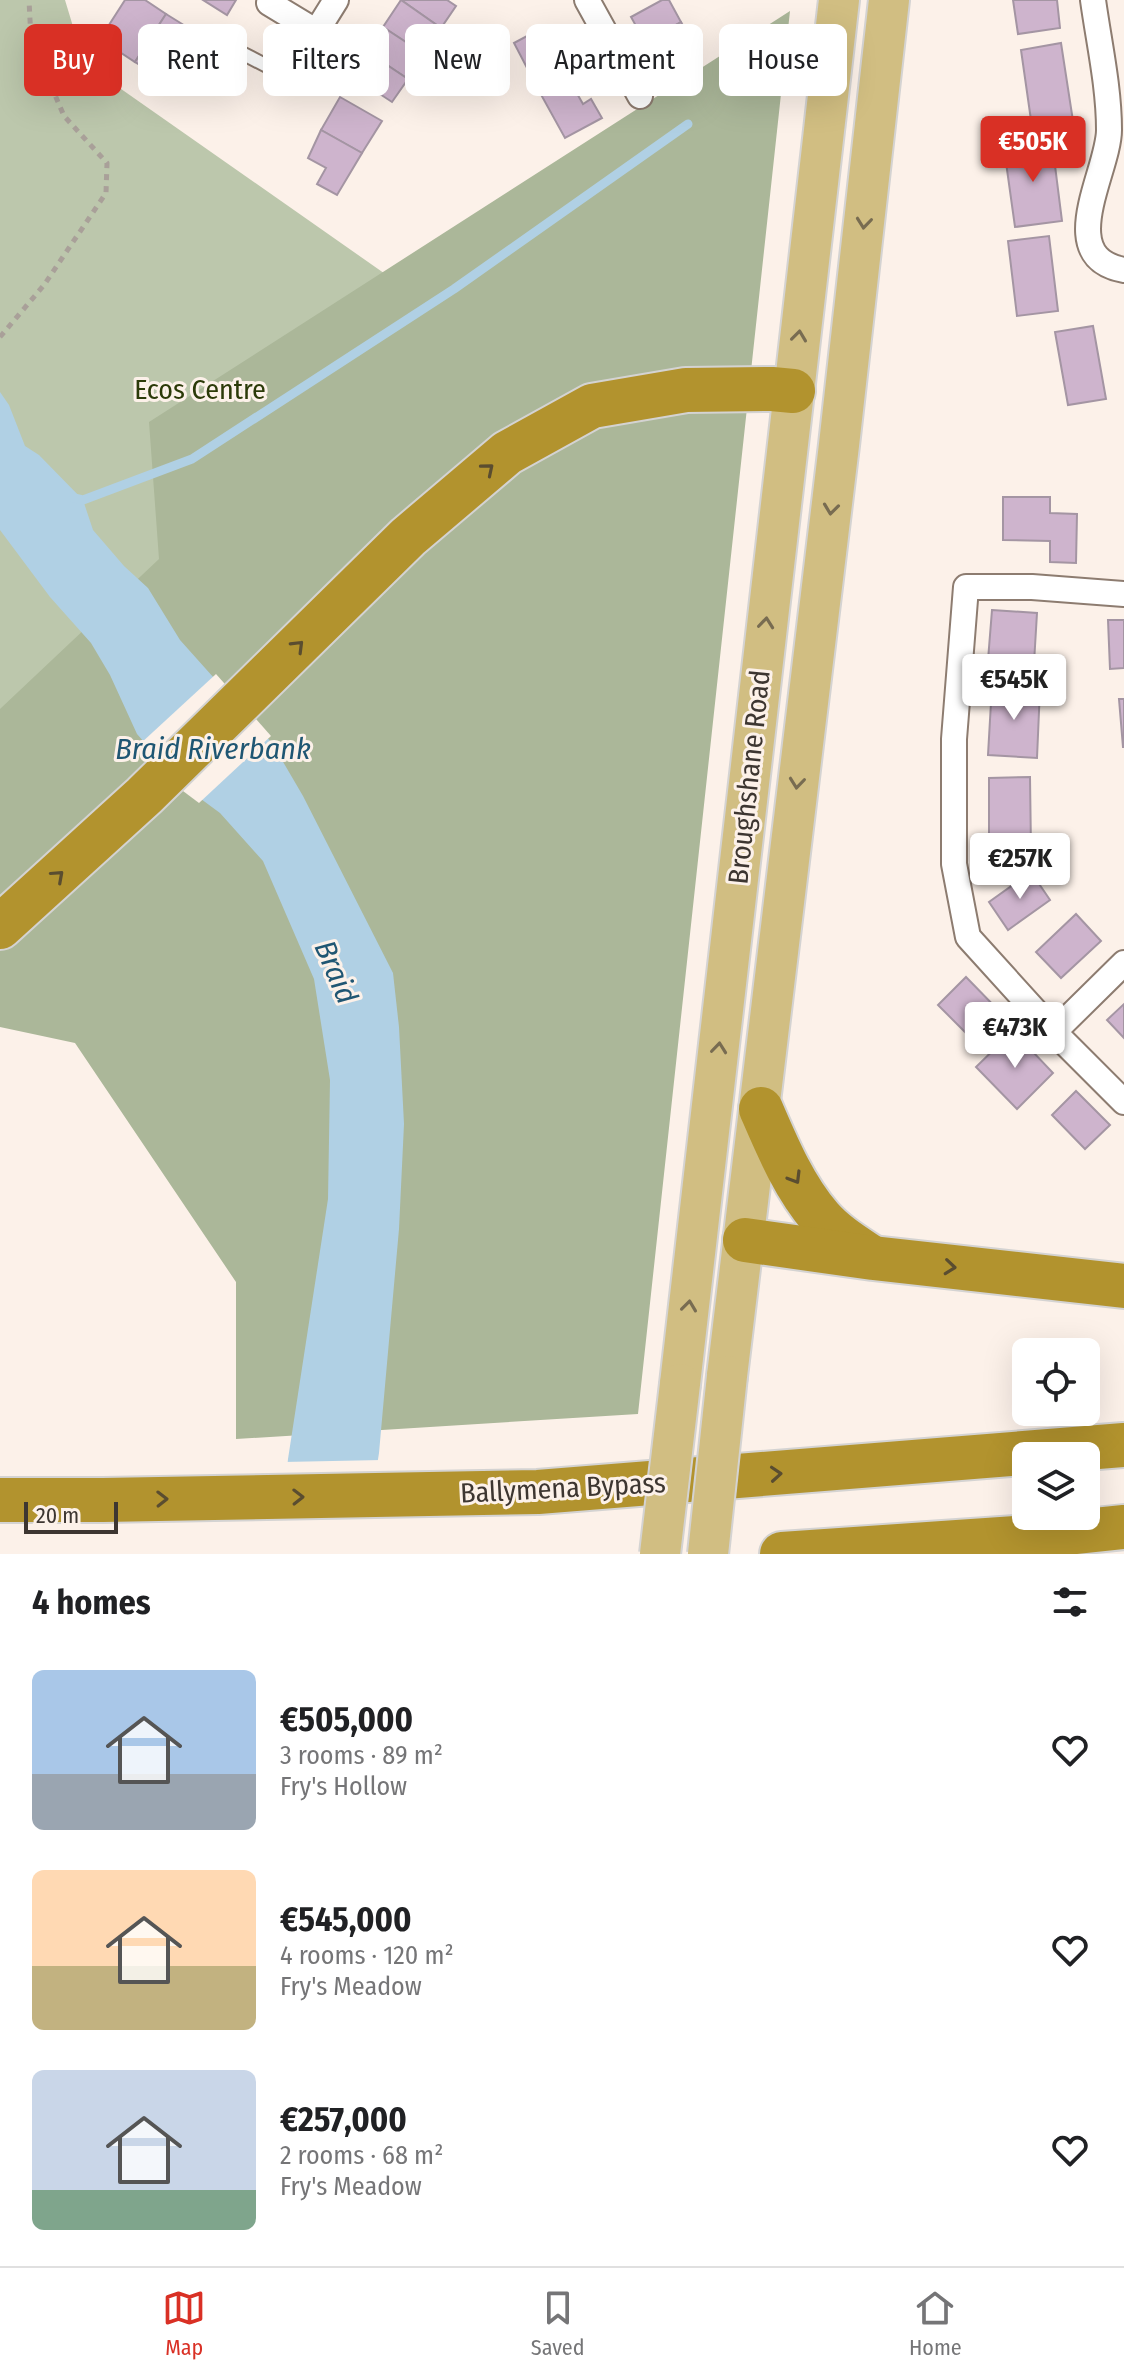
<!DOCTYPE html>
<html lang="en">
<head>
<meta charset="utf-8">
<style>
  body { margin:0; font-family:"Fira Sans Condensed",sans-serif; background:#f2f2f2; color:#202124; height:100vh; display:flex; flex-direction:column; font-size:30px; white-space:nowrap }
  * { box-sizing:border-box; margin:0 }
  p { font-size:26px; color:#757577 }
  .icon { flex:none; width:44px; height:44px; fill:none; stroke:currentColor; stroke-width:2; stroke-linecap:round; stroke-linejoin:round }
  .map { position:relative; height:1554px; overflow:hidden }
  .details { display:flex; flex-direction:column; background:#fff; flex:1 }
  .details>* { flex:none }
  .hud { position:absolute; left:24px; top:24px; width:1076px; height:72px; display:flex; gap:16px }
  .fabs { position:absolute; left:1012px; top:1338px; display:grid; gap:16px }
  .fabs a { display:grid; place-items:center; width:88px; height:88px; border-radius:12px; background:#fff; box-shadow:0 8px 32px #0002; font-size:40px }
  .scale { position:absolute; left:24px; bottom:20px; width:94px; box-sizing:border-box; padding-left:8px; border:4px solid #3d3631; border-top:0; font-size:22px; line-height:28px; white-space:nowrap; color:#3d3631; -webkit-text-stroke:6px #fcf1e9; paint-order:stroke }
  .price { position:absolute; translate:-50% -68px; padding:0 18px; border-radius:8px; background:#fff; color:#222; font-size:26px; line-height:52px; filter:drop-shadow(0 2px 4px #0008) }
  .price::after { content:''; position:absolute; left:50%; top:48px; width:24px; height:18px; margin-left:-12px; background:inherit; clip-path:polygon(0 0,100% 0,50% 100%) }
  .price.selected { background:#d93025; color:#fff }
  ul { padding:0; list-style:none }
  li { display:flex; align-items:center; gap:24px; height:200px; padding:0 32px }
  li span { display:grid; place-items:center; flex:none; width:224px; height:160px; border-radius:12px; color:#555 }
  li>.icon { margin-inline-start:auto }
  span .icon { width:96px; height:96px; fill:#fffc; stroke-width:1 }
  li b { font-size:34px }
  h2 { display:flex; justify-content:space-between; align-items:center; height:96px; padding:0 32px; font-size:34px }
  .chip { padding:0 28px; border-radius:12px; background:#fff; box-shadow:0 8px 32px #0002; font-size:28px; line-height:72px }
  .chip.selected { background:#d93025; color:#fff }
  .tabs { display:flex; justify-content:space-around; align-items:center; height:112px; border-top:2px solid #e0e0e0; background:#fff; font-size:22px; color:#757577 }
  .tabs a { display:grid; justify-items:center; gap:4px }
  .tabs .selected { color:#d93025 }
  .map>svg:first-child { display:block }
</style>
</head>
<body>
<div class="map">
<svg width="1124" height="1554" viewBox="0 0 1124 1554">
  <rect width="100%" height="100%" fill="#fcf1e9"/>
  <polygon fill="#bcc7ac" points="0,0 65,0 84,63 548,388 0,849"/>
  <polygon fill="#abb799" points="790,11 638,1414 236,1439 236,1282 75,1043 0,1027 0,709 159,559 149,422"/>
  <polygon fill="#b0d0e4" points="0,392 9,405 25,446 39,455 83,500 93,530 124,566 148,588 180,640 272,743 303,796 393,973 399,1027 404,1124 399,1229 379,1453 363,1554 278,1554 288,1459 328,1199 330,1080 314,979 263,861 220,813 182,785 137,734 110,675 91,643 50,597 0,530"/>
  <g fill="#fcf1e9">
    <polygon points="216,674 271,736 199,803 179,788 140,744"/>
    <polygon points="382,1460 367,1554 274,1554 283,1462"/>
  </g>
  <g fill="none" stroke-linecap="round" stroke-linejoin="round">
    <polyline stroke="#b0d0e4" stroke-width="9" points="74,498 83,500 192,459 454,289 688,124"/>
  </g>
  <g fill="#ceb4cd" stroke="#a495a3" stroke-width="2">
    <polygon points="125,0 145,0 166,14 135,62 100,39"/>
    <polygon points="203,0 236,0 227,15"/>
    <polygon points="401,0 447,0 456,6 441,28"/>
    <polygon points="401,0 441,28 424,54 383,27"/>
    <polygon points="662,0 669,0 681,22 645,42 631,17"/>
    <polygon points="1013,0 1057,0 1060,28 1018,34"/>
    <polygon points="166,14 203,37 171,85 135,62"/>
    <polygon points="681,22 695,47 658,68 645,42"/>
    <polygon points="383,27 424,54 408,79 366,51"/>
    <polygon points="540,29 567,76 539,91 514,43"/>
    <polygon points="1061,43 1073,121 1032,127 1021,50"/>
    <polygon points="366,51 408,79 392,102 351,75"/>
    <polygon points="567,76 583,104 591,99 602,118 565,138 539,91"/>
    <polygon points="340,97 382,121 362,153 321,130"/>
    <polygon points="321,130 362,153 337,195 317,184 326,168 308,158"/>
    <polygon points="1052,142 1062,221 1015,227 1004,148"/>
    <polygon points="1049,236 1058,311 1017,316 1008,241"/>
    <polygon points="1093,326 1106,399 1068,405 1055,332"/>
    <polygon points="1003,497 1050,497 1050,513 1077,514 1076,563 1050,562 1050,541 1003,540"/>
    <polygon points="992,610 1037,613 1034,663 988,660"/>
    <polygon points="1108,620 1124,620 1124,668 1110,669"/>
    <polygon points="992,685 1040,688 1037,758 988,755"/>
    <polygon points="1119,699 1124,699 1124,747 1123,747"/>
    <polygon points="1030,777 1031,850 989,851 989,778"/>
    <polygon points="1031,872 1050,900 1008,930 989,902"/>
    <polygon points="1076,914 1101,941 1061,978 1036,952"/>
    <polygon points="966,977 1003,1015 975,1042 938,1005"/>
    <polygon points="1124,1004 1124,1038 1107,1020"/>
    <polygon points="1013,1031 1053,1073 1017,1109 976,1067"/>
    <polygon points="1076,1091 1110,1125 1085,1149 1052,1115"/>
  </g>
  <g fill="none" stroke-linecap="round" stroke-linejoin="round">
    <defs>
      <polyline id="service" points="213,84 236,50 288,77"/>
      <g id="minor">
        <polyline points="587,0 640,96"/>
        <path d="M1093 0C1099 43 1109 87 1109 130 1109 171 1053 257 1124 270"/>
        <polyline points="269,3 317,32"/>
        <polyline points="288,77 336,0"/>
        <polyline points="1124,963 1054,1032 1124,1102"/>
        <polyline points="1054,1032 968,937 954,864 954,739 966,587 1032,587 1124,594"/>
      </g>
      <g id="primary">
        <polyline points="727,1376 839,445 889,0"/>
        <polyline points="680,1384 839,0"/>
      </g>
      <g id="motorway">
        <polyline points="0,927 144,796 408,537 507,453 592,406 686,390 772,389 793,391"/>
        <path d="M761 1109C777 1146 794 1187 821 1218 835 1234 853 1245 871 1257"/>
        <polyline points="745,1240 873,1258 1124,1286"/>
        <polyline points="0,1500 103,1500 538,1492 1124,1445"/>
        <polyline points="782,1554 1028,1537 1124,1527"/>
      </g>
    </defs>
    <use href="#service" stroke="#8d7c70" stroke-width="16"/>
    <use href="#minor" stroke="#8d7c70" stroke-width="28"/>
    <use href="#primary" stroke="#d4d3d2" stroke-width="44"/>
    <use href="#motorway" stroke="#d4d3d2" stroke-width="48"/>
    <polyline stroke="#a9a099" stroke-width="5" stroke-dasharray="6 6" stroke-linecap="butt" points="0,337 44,285 106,193 107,163 64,116 31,39 29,0"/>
    <use href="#service" stroke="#fff" stroke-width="12"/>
    <use href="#minor" stroke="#fff" stroke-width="24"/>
    <use href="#primary" stroke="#d1be82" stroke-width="40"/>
    <use href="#motorway" stroke="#b2932e" stroke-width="44"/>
    <defs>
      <g id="primary-bridge">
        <polyline points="660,1554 680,1384"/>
        <polyline points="708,1554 727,1376"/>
      </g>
    </defs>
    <use href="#primary-bridge" stroke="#d4d3d2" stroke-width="44" stroke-linecap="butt"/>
    <use href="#primary-bridge" stroke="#d1be82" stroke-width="40"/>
  </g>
  <defs><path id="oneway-chevron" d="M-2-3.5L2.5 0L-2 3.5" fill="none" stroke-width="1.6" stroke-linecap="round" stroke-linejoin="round" transform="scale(2)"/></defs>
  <g stroke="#786c51">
    <use href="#oneway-chevron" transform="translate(864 223) rotate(96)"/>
    <use href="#oneway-chevron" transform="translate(799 336) rotate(-83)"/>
    <use href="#oneway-chevron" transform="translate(831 509) rotate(97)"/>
    <use href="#oneway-chevron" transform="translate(766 623) rotate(-84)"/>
    <use href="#oneway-chevron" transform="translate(797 783) rotate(96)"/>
    <use href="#oneway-chevron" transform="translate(719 1048) rotate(-84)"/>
    <use href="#oneway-chevron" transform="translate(689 1306) rotate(-83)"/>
  </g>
  <g stroke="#5a4d30">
    <use href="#oneway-chevron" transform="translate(488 469) rotate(-40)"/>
    <use href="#oneway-chevron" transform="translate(298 646) rotate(-45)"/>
    <use href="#oneway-chevron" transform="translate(58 876) rotate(-42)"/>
    <use href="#oneway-chevron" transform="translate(795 1178) rotate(59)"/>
    <use href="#oneway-chevron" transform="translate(950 1267) rotate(6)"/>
    <use href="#oneway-chevron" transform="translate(776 1474) rotate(-4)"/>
    <use href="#oneway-chevron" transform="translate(298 1497) rotate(-1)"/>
    <use href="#oneway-chevron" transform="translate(162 1499) rotate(-1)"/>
  </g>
  <g text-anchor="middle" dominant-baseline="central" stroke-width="6" stroke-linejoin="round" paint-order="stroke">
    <g font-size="28" fill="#2b3a08" stroke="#fcf1e9">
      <text x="200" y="389">Ecos Centre</text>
    </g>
    <g font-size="28" fill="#3d3631" stroke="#fcf1e9">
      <text transform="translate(749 777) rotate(-84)">Broughshane Road</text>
      <text transform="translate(563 1488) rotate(-3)">Ballymena Bypass</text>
    </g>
    <g font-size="30" font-style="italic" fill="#1f5673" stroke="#fcf1e9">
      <text x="213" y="749">Braid Riverbank</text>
      <text transform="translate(336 972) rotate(67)">Braid</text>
    </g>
  </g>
</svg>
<div class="fabs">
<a><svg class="icon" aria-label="locate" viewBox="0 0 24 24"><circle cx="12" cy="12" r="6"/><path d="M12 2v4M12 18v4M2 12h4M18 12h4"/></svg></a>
<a><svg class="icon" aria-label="layers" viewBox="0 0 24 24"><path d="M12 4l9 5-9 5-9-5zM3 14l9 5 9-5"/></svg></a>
</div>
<div class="scale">20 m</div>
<b class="price selected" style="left:1033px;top:184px">€505K</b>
<b class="price" style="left:1014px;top:722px">€545K</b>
<b class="price" style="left:1020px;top:901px">€257K</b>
<b class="price" style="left:1015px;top:1070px">€473K</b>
<div class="hud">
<a class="chip selected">Buy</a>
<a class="chip">Rent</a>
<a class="chip">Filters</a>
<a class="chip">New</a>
<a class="chip">Apartment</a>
<a class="chip">House</a>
</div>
</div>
<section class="details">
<h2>4 homes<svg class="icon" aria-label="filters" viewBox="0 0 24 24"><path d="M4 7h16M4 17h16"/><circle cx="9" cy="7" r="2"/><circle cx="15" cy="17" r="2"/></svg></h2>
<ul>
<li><span style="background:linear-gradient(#a9c7e8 65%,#9aa5b1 0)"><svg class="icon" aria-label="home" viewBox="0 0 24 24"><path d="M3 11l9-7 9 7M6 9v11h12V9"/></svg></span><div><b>€505,000</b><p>3 rooms · 89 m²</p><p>Fry's Hollow</p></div><svg class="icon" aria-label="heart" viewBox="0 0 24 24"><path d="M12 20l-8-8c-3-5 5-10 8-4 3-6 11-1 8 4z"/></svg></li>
<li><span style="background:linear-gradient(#ffd9b3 60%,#c2b280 0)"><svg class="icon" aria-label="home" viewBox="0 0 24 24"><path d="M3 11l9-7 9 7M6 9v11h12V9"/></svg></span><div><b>€545,000</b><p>4 rooms · 120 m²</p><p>Fry's Meadow</p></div><svg class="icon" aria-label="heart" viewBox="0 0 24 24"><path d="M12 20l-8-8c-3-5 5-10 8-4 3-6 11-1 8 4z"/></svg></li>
<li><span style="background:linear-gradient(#c9d6e8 75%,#7fa58c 0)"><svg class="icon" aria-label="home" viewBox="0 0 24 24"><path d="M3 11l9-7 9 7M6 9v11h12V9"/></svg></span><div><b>€257,000</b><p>2 rooms · 68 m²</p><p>Fry's Meadow</p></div><svg class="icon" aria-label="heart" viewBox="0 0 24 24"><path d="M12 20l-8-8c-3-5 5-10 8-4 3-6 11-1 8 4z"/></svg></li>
</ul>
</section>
<nav class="tabs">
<a class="selected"><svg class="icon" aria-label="map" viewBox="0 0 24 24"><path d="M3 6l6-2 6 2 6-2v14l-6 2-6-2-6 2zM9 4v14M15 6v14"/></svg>Map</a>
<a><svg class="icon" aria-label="saved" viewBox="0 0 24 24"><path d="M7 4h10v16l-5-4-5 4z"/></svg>Saved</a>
<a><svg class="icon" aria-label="home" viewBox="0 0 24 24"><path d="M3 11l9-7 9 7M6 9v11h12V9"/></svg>Home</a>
</nav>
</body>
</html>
